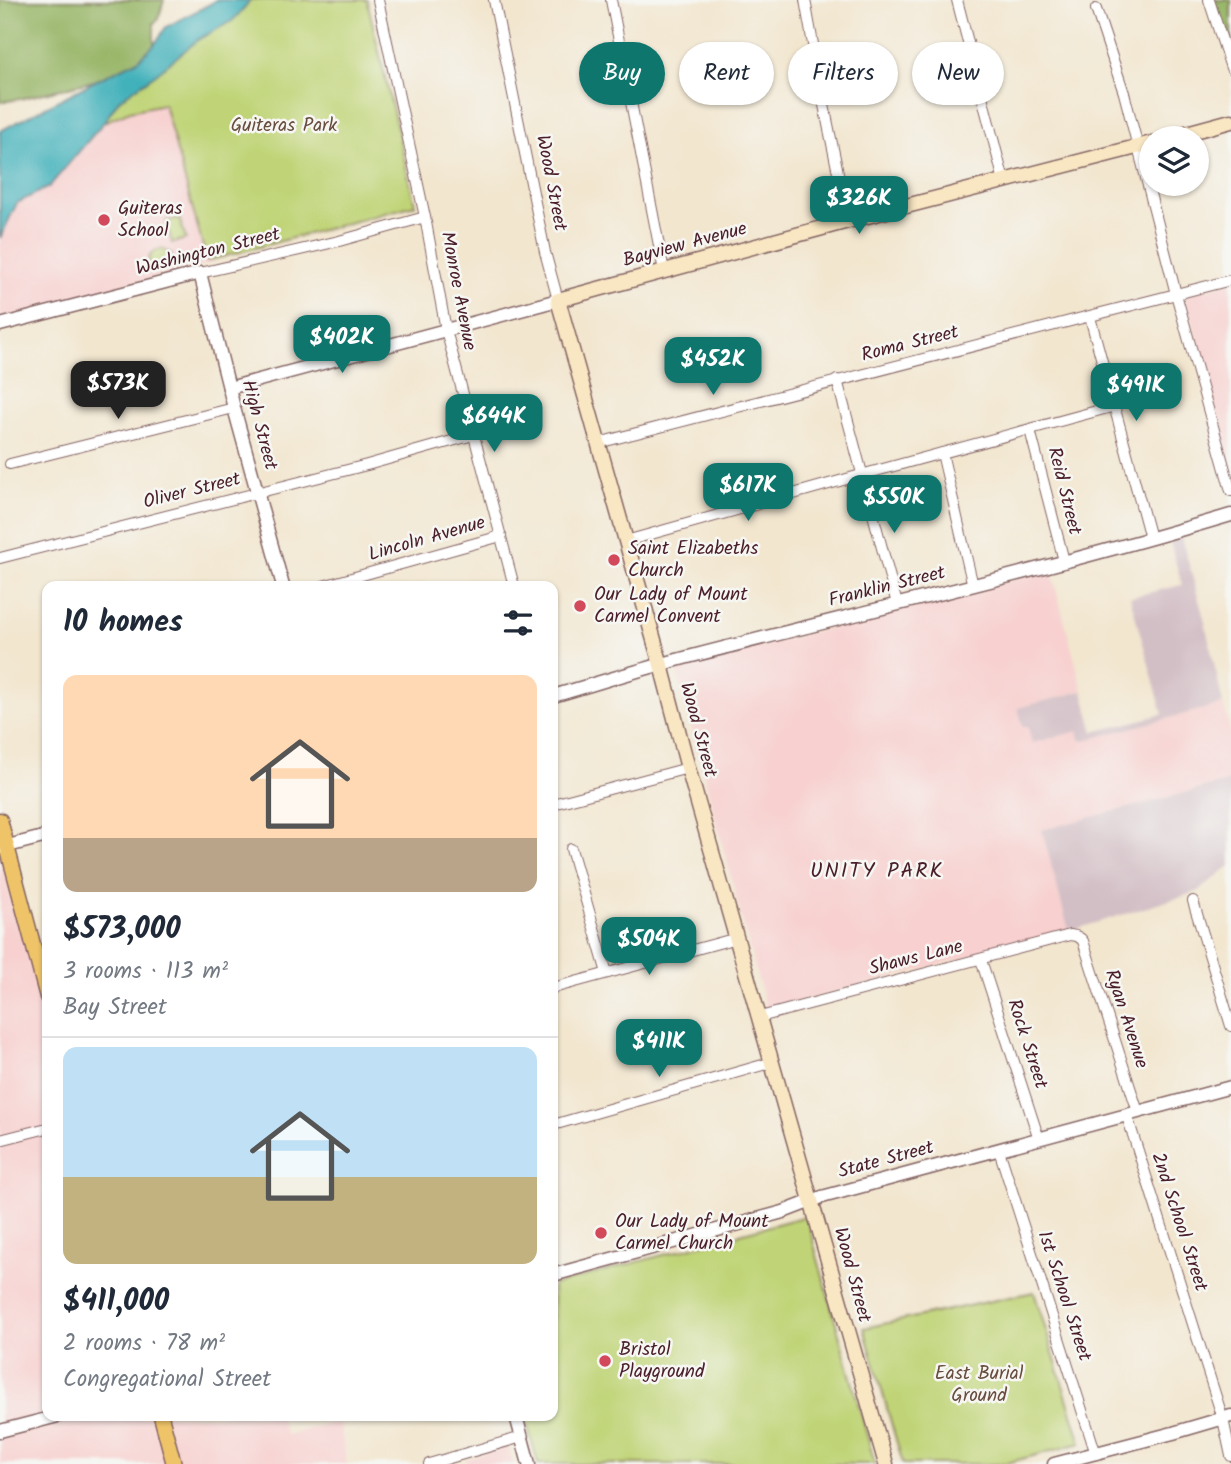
<!DOCTYPE html>
<html lang="en">
<head>
<meta charset="utf-8">
<style>
  body { margin:0; font-family:Kalam,sans-serif; background:#f2f2f3; color:#1f2937; height:100vh; display:flex; flex-direction:column; font-size:26px; white-space:nowrap }
  * { box-sizing:border-box; margin:0 }
  p { font-size:23px; color:#747a83 }
  .icon { flex:none; width:38px; height:38px; fill:none; stroke:currentColor; stroke-width:2; stroke-linecap:round; stroke-linejoin:round }
  .map { position:relative; flex:1; overflow:hidden }
  .sheet { position:absolute; left:42px; top:581px; width:516px; height:840px; display:flex; flex-direction:column; background:#fff; border-radius:14px; box-shadow:0 2px 5px #0004 }
  .sheet>* { flex:none }
  .guide { position:absolute; left:579px; top:42px; width:546px; height:63px; display:flex; gap:14px }
  .tools { position:absolute; left:1139px; top:126px; display:grid; gap:14px }
  .tools a { display:grid; place-items:center; width:70px; height:70px; border-radius:50%; background:#fff; box-shadow:0 2px 5px #0004; font-size:35px }
  .price { position:absolute; translate:-50% -60px; padding:0 16px; border-radius:14px; background:#0f766e; color:#fff; font-size:23px; line-height:46px; filter:drop-shadow(0 2px 4px #0008) }
  .price::after { content:''; position:absolute; left:50%; top:42px; width:21px; height:16px; margin-left:-10px; background:inherit; clip-path:polygon(0 0,100% 0,50% 100%) }
  .price.active { background:#222; color:#fff }
  ul { padding:0; list-style:none }
  li { display:grid; align-content:center; gap:14px; height:371px; padding:0 21px }
  li+li { border-top:2px solid #e0e1e3 }
  li span { display:grid; place-items:center; height:217px; border-radius:14px; color:#555 }
  li>.icon { margin-inline-start:auto }
  span .icon { width:126px; height:126px; fill:#fffc; stroke-width:1 }
  li b { font-size:30px }
  h2 { display:flex; justify-content:space-between; align-items:center; height:84px; padding:0 21px; font-size:30px }
  .pill { padding:0 24px; border-radius:32px; background:#fff; box-shadow:0 2px 5px #0004; font-size:24px; line-height:63px }
  .pill.active { background:#0f766e; color:#fff }
  .map>svg:first-child { display:block }
</style>
</head>
<body>
<div class="map">
<svg width="1231" height="1464" viewBox="0 0 1231 1464">
  <rect width="100%" height="100%" fill="#f6f6f2"/>
  <filter id="ink" filterUnits="userSpaceOnUse"><feTurbulence type="fractalNoise" baseFrequency=".0143" numOctaves="2"/><feDisplacementMap in="SourceGraphic" scale="14" xChannelSelector="R" yChannelSelector="G"/><feConvolveMatrix kernelMatrix="1 2 1 2 8 2 1 2 1" color-interpolation-filters="sRGB"/></filter>
  <filter id="wash" filterUnits="userSpaceOnUse"><feTurbulence type="fractalNoise" baseFrequency=".00686" numOctaves="4" result="noise"/><feDisplacementMap in="SourceGraphic" scale="28" xChannelSelector="R" yChannelSelector="G"/><feGaussianBlur stdDeviation="1.57" result="paint"/><feColorMatrix in="noise" values="0 0 0 0 0 0 0 0 0 0 0 0 0 0 0 0 0 1.4 0 .05"/><feComposite in="paint" operator="in"/></filter>
  <g filter="url(#wash)">
    <rect width="100%" height="100%" fill="#f2e6cf"/>
    <g fill="#f7d0cf">
      <polygon points="168,103 212,263 0,319 0,238 17,203 49,187 104,122 130,111"/>
      <polygon points="1231,281 1231,464 1185,295"/>
      <polygon points="1051,570 1083,691 1018,708 1023,727 1027,725 1078,731 1081,741 1223,704 1231,733 1231,781 1043,830 1069,931 766,1010 676,668"/>
      <polygon points="0,843 47,1014 47,1416 280,1416 286,1435 339,1421 347,1464 0,1464"/>
      <polygon points="508,1446 513,1464 467,1464 466,1459"/>
    </g>
    <g fill="#d2bec5">
      <polygon points="1181,536 1204,618 1223,704 1081,741 1078,731 1032,743 1028,726 1023,727 1018,708 1083,691 1094,732 1163,714 1130,597 1182,585 1169,538"/>
      <polygon points="1231,781 1231,865 1197,892 1069,931 1042,830"/>
    </g>
    <g fill="#c0d477" stroke="#857a51" stroke-width="2">
      <polygon points="244,0 367,0 415,205 207,261 164,104 130,111 104,122 119,100 199,37 220,27"/>
      <polygon points="179,218 186,239 172,243 166,221"/>
      <path d="M162 249 171 254 173 263 150 270C147 258 149 251 162 249Z"/>
      <polygon points="806,1216 875,1464 538,1464 525,1416 553,1416 553,1285"/>
      <polygon points="1034,1292 1081,1443 1003,1464 903,1464 864,1328"/>
    </g>
    <g fill="#98b668" stroke="#716a4a" stroke-width="2">
      <polygon points="0,0 164,0 158,20 154,23 154,45 137,61 97,80 20,99 0,102"/>
      <polygon points="1208,0 1231,0 1231,53"/>
    </g>
    <polygon fill="#40b0ba" stroke="#456872" stroke-width="2" points="215,0 250,0 244,9 232,21 199,39 156,74 119,100 104,122 49,187 17,203 0,238 0,131 97,80 137,61 154,45 166,27 212,3"/>
  </g>
  <g filter="url(#ink)">
    <g fill="none" stroke-linecap="round" stroke-linejoin="round">
      <defs>
        <g id="minor">
          <polyline points="378,0 425,217 446,330 514,586"/>
          <polyline points="494,0 545,252 558,300"/>
          <polyline points="611,0 664,271"/>
          <polyline points="805,0 824,105 848,221"/>
          <polyline points="957,0 1004,181"/>
          <polyline points="1209,0 1231,68"/>
          <polyline points="1096,9 1124,93 1176,294 1231,491"/>
          <polyline points="200,273 339,241 425,217"/>
          <polyline points="1090,317 1150,538"/>
          <polyline points="837,380 897,604"/>
          <polyline points="1030,430 1064,561"/>
          <path d="M598 443C809 387 1020 334 1231 280"/>
          <polyline points="942,453 973,586"/>
          <polyline points="10,464 234,408"/>
          <polyline points="626,541 861,475 1115,406"/>
          <polyline points="0,558 367,465 473,435"/>
          <polyline points="323,586 501,536"/>
          <polyline points="553,804 688,768"/>
          <polyline points="571,849 607,973"/>
          <polyline points="1193,901 1231,1026"/>
          <polyline points="981,960 1039,1139"/>
          <polyline points="553,988 737,938"/>
          <path d="M760 1017 1070 935C1076 936 1079 936 1083 941L1138 1112"/>
          <polyline points="1127,1116 1223,1419 1231,1456"/>
          <polyline points="553,1125 773,1062"/>
          <polyline points="0,1140 47,1128"/>
          <polyline points="999,1150 1096,1454"/>
          <polyline points="429,1464 522,1437"/>
        </g>
        <g id="tertiary">
          <polyline points="0,325 200,273 234,408 283,586"/>
          <polyline points="229,388 558,300"/>
          <path d="M553 696C601 682 648 667 696 655 874 609 1054 568 1231 515"/>
          <polyline points="0,848 47,836"/>
          <polyline points="553,1275 783,1212 822,1197 1231,1087"/>
          <polyline points="516,1416 529,1464"/>
          <polyline points="0,1431 58,1416"/>
          <polyline points="1054,1464 1173,1433 1231,1416"/>
        </g>
        <g id="secondary">
          <polyline points="1168,138 1231,121"/>
          <polyline points="886,1464 688,768 661,665 558,300 848,221 1152,143"/>
        </g>
        <g id="primary">
          <polyline points="0,820 47,997"/>
          <polyline points="161,1416 174,1464"/>
        </g>
      </defs>
      <use href="#minor" stroke="#856564" stroke-width="12"/>
      <use href="#tertiary" stroke="#856564" stroke-width="15"/>
      <use href="#secondary" stroke="#856564" stroke-width="17"/>
      <use href="#primary" stroke="#856564" stroke-width="17"/>
      <use href="#minor" stroke="#fff" stroke-width="10"/>
      <use href="#tertiary" stroke="#fff" stroke-width="12"/>
      <use href="#secondary" stroke="#f9e7c3" stroke-width="14"/>
      <use href="#primary" stroke="#efc469" stroke-width="14"/>
    </g>
  </g>
  <g fill="#d1495b" stroke="#f6f6f2" stroke-width="2.5">
    <circle cx="104" cy="220" r="7"/>
    <circle cx="614" cy="560" r="7"/>
    <circle cx="580" cy="606" r="7"/>
    <circle cx="601" cy="1233" r="7"/>
    <circle cx="605" cy="1361" r="7"/>
  </g>
  <g text-anchor="middle" dominant-baseline="central" stroke-width="5" stroke-linejoin="round" paint-order="stroke">
    <g font-size="19" fill="#684c3e" stroke="#f6f6f2">
      <text x="284" y="126">Guiteras Park</text>
      <text x="979" y="1374">East Burial<tspan x="979" dy="22">Ground</tspan></text>
    </g>
    <g font-size="19" fill="#4a1f2b" stroke="#f6f6f2">
      <text transform="translate(551 183) rotate(79)">Wood Street</text>
      <text transform="translate(685 245) rotate(-15)">Bayview Avenue</text>
      <text transform="translate(208 252) rotate(-14)">Washington Street</text>
      <text transform="translate(458 291) rotate(79)">Monroe Avenue</text>
      <text transform="translate(910 344) rotate(-14)">Roma Street</text>
      <text transform="translate(259 425) rotate(75)">High Street</text>
      <text transform="translate(192 491) rotate(-14)">Oliver Street</text>
      <text transform="translate(1064 491) rotate(76)">Reid Street</text>
      <text transform="translate(427 539) rotate(-16)">Lincoln Avenue</text>
      <text transform="translate(887 587) rotate(-14)">Franklin Street</text>
      <text transform="translate(698 730) rotate(75)">Wood Street</text>
      <text transform="translate(916 958) rotate(-14)">Shaws Lane</text>
      <text transform="translate(1126 1019) rotate(72)">Ryan Avenue</text>
      <text transform="translate(1027 1044) rotate(72)">Rock Street</text>
      <text transform="translate(886 1160) rotate(-15)">State Street</text>
      <text transform="translate(1179 1222) rotate(72)">2nd School Street</text>
      <text transform="translate(852 1275) rotate(75)">Wood Street</text>
      <text transform="translate(1064 1296) rotate(72)">1st School Street</text>
    </g>
    <g font-size="19" fill="#4a1f2b" stroke="#f6f6f2" text-anchor="start">
      <text x="118" y="209">Guiteras<tspan x="118" dy="22">School</tspan></text>
      <text x="628" y="549">Saint Elizabeths<tspan x="628" dy="22">Church</tspan></text>
      <text x="594" y="595">Our Lady of Mount<tspan x="594" dy="22">Carmel Convent</tspan></text>
      <text x="615" y="1222">Our Lady of Mount<tspan x="615" dy="22">Carmel Church</tspan></text>
      <text x="619" y="1350">Bristol<tspan x="619" dy="22">Playground</tspan></text>
    </g>
    <g font-size="21" letter-spacing="2" fill="#4a1f2b" stroke="#f6f6f2">
      <text x="877" y="871">UNITY PARK</text>
    </g>
  </g>
</svg>
<div class="tools">
<a><svg class="icon" aria-label="layers" viewBox="0 0 24 24"><path d="M12 4l9 5-9 5-9-5zM3 14l9 5 9-5"/></svg></a>
</div>
<b class="price" style="left:859px;top:236px">$326K</b>
<b class="price" style="left:342px;top:375px">$402K</b>
<b class="price" style="left:713px;top:397px">$452K</b>
<b class="price active" style="left:118px;top:421px">$573K</b>
<b class="price" style="left:1136px;top:423px">$491K</b>
<b class="price" style="left:494px;top:454px">$644K</b>
<b class="price" style="left:748px;top:523px">$617K</b>
<b class="price" style="left:894px;top:535px">$550K</b>
<b class="price" style="left:649px;top:977px">$504K</b>
<b class="price" style="left:659px;top:1079px">$411K</b>
<div class="guide">
<a class="pill active">Buy</a>
<a class="pill">Rent</a>
<a class="pill">Filters</a>
<a class="pill">New</a>
</div>
<section class="sheet">
<h2>10 homes<svg class="icon" aria-label="filters" viewBox="0 0 24 24"><path d="M4 7h16M4 17h16"/><circle cx="9" cy="7" r="2"/><circle cx="15" cy="17" r="2"/></svg></h2>
<ul>
<li><span style="background:linear-gradient(#ffd9b3 75%,#b9a48a 0)"><svg class="icon" aria-label="home" viewBox="0 0 24 24"><path d="M3 11l9-7 9 7M6 9v11h12V9"/></svg></span><div><b>$573,000</b><p>3 rooms · 113 m²</p><p>Bay Street</p></div></li>
<li><span style="background:linear-gradient(#bfe0f5 60%,#c2b280 0)"><svg class="icon" aria-label="home" viewBox="0 0 24 24"><path d="M3 11l9-7 9 7M6 9v11h12V9"/></svg></span><div><b>$411,000</b><p>2 rooms · 78 m²</p><p>Congregational Street</p></div></li>
</ul>
</section>
</div>
</body>
</html>
